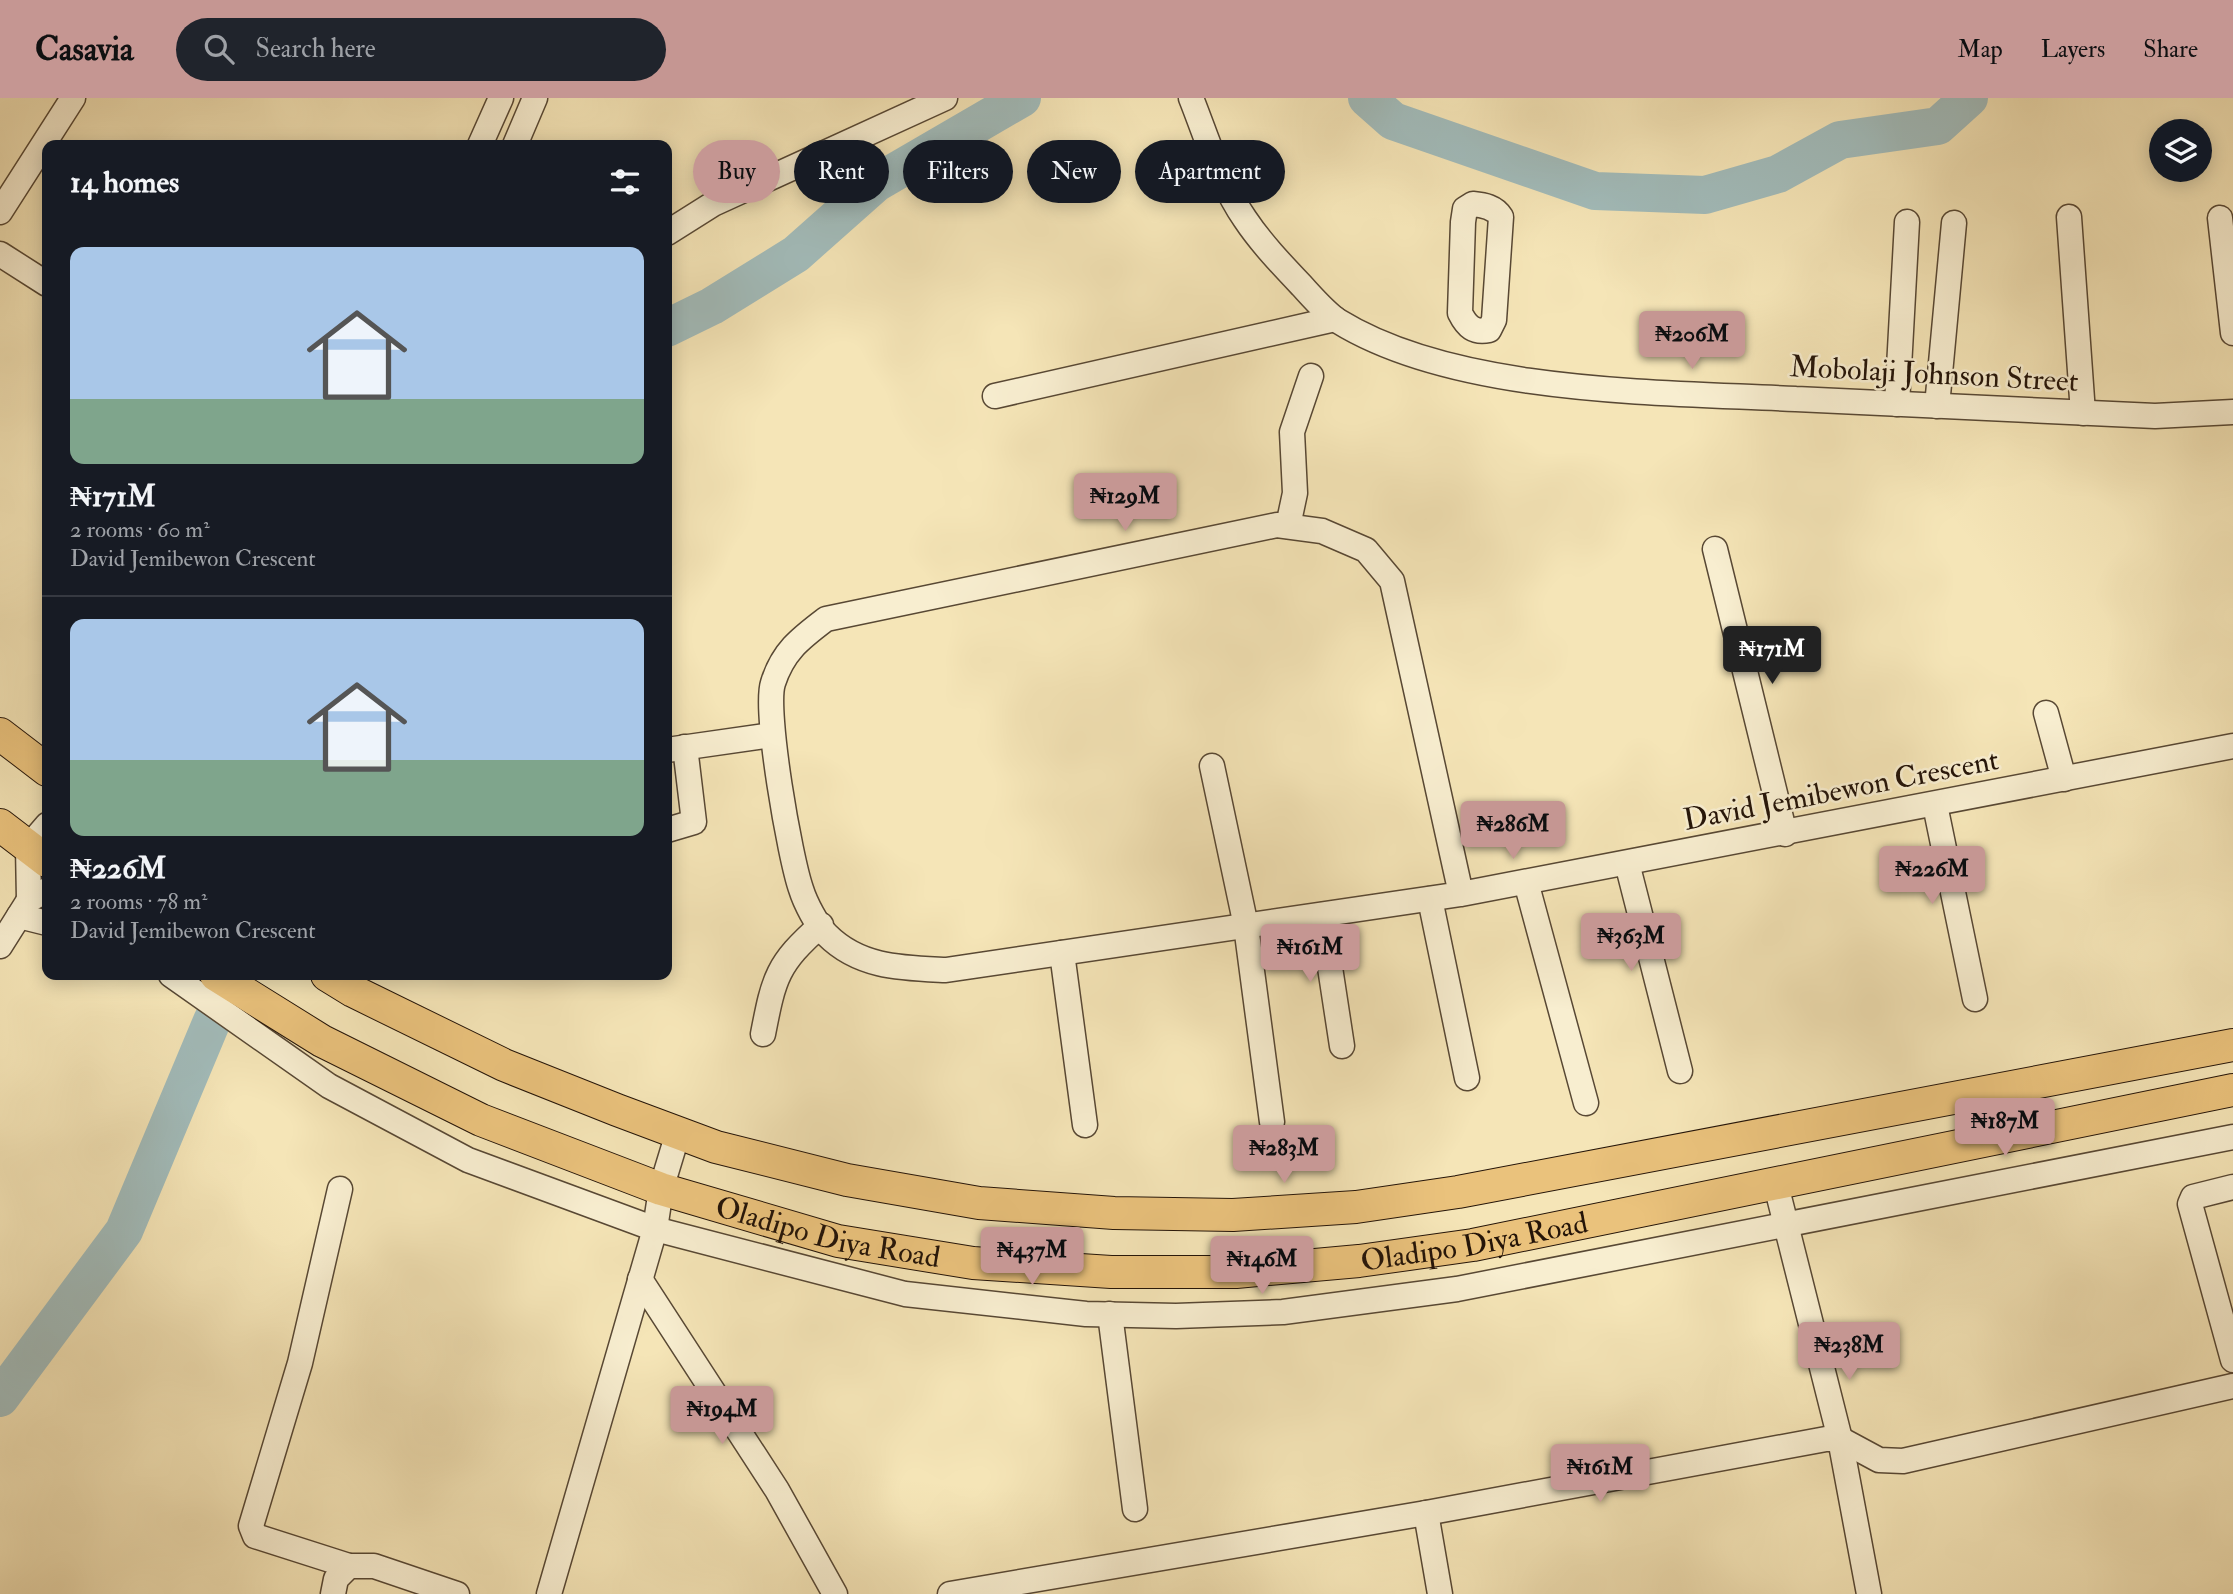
<!DOCTYPE html>
<html lang="en">
<head>
<meta charset="utf-8">
<style>
  body { margin:0; font-family:"IM FELL Double Pica",serif; background:#20242c; color:#f1f3f6; height:100vh; display:flex; flex-direction:column; font-size:26px; white-space:nowrap }
  * { box-sizing:border-box; margin:0 }
  p { font-size:23px; color:#9ea1a6 }
  .icon { flex:none; width:38px; height:38px; fill:none; stroke:currentColor; stroke-width:2; stroke-linecap:round; stroke-linejoin:round }
  .map { position:relative; flex:1; overflow:hidden }
  .sheet { position:absolute; left:42px; top:42px; width:630px; height:840px; display:flex; flex-direction:column; background:#171b24; border-radius:14px; box-shadow:0 4px 18px #0003 }
  .sheet>* { flex:none }
  .hud { position:absolute; left:693px; top:42px; width:665px; height:63px; display:flex; gap:14px }
  .tools { position:absolute; left:2149px; top:21px; display:grid; gap:14px }
  .tools a { display:grid; place-items:center; width:63px; height:63px; border-radius:50%; background:#171b24; box-shadow:0 4px 18px #0003; font-size:35px }
  .price { position:absolute; translate:-50% -60px; padding:0 16px; border-radius:7px; background:#c59692; color:#111; font-size:23px; line-height:46px; filter:drop-shadow(0 2px 4px #0008) }
  .price::after { content:''; position:absolute; left:50%; top:42px; width:21px; height:16px; margin-left:-10px; background:inherit; clip-path:polygon(0 0,100% 0,50% 100%) }
  .price.selected { background:#222; color:#fff }
  ul { padding:0; list-style:none }
  li { display:grid; align-content:center; gap:14px; height:371px; padding:0 28px }
  li+li { border-top:2px solid #363941 }
  li span { display:grid; place-items:center; height:217px; border-radius:14px; color:#555 }
  li>.icon { margin-inline-start:auto }
  span .icon { width:126px; height:126px; fill:#fffc; stroke-width:1 }
  li b { font-size:30px }
  h2 { display:flex; justify-content:space-between; align-items:center; height:84px; padding:0 28px; font-size:30px }
  .pill { padding:0 24px; border-radius:32px; background:#171b24; box-shadow:0 4px 18px #0003; font-size:24px; line-height:63px }
  .pill.selected { background:#c59692; color:#111 }
  header { display:flex; align-items:center; gap:42px; box-sizing:border-box; height:98px; padding:0 35px; background:#c59692; color:#111 }
  header strong { font-size:33px }
  nav { display:flex; gap:38px; margin-inline-start:auto; font-size:24px }
  .search { width:490px; height:63px; background:#20242c; display:flex; align-items:center; gap:18px; box-sizing:border-box; padding:0 24px; border-radius:38px; color:#9ea1a6; font-size:26px }
  .map>svg:first-child { display:block }
</style>
</head>
<body>
<header>
<strong>Casavia</strong>
<div class="search"><svg class="icon" aria-label="search" viewBox="0 0 24 24"><circle cx="10" cy="10" r="6"/><path d="M15 15l6 6"/></svg>Search here</div>
<nav><a>Map</a><a>Layers</a><a>Share</a></nav>
</header>
<div class="map">
<svg width="2233" height="1496" viewBox="0 0 2233 1496">
  <rect width="100%" height="100%" fill="#f5e5b7"/>
  <filter id="stains"><feTurbulence type="fractalNoise" baseFrequency=".00286" numOctaves="4"/><feColorMatrix values="0 0 0 0 .2 0 0 0 0 .09 0 0 0 0 .02 0 0 0 .5 -.17"/></filter>
  <radialGradient id="worn" r=".72"><stop offset=".6" stop-color="#630" stop-opacity="0"/><stop offset="1" stop-color="#630" stop-opacity=".3"/></radialGradient>
  <g fill="none" stroke-linecap="round" stroke-linejoin="round">
    <g stroke="#a2bcbb" stroke-width="38">
      <polyline points="1367,0 1393,23 1595,93 1705,97 1778,76 1840,42 1938,28 1969,0"/>
      <polyline points="667,230 712,208 796,156 876,85 1022,0"/>
      <polyline points="0,1300 124,1133 212,923 236,877"/>
    </g>
    <defs>
      <g id="minor">
        <path d="M1191 0C1207 40 1220 85 1245 121 1261 145 1282 167 1302 188 1313 200 1325 214 1338 223 1456 296 1659 294 1796 301 1916 307 2036 313 2155 318L2233 314"/>
        <polyline points="480,47 501,0"/>
        <polyline points="515,47 535,0"/>
        <path d="M1473 106C1484 107 1495 109 1501 119L1494 222 1489 232C1474 235 1467 229 1460 215L1463 124 1465 111Z"/>
        <polyline points="0,114 73,0"/>
        <polyline points="2069,119 2083,315"/>
        <polyline points="2220,120 2233,235"/>
        <polyline points="667,135 713,106 945,0"/>
        <polyline points="0,156 47,186"/>
        <polyline points="995,298 1335,221"/>
        <polyline points="1897,306 1907,124"/>
        <polyline points="1937,308 1954,125"/>
        <polyline points="1288,428 1295,395 1292,334 1311,278"/>
        <polyline points="1715,451 1785,736"/>
        <polyline points="2046,615 2064,681"/>
        <polyline points="667,652 772,637"/>
        <polyline points="1212,668 1246,828 1272,1024"/>
        <polyline points="1935,707 1975,901"/>
        <polyline points="667,732 694,724 685,649"/>
        <polyline points="1627,765 1680,973"/>
        <polyline points="1526,784 1586,1005"/>
        <path d="M1461 796 1392 483 1366 452 1322 433 1277 427 826 521C801 540 783 553 773 585 764 612 790 760 801 791 805 804 817 828 827 837 860 870 903 870 946 872L1461 796 2233 648"/>
        <polyline points="1430,801 1467,980"/>
        <polyline points="29,802 28,749 47,727"/>
        <polyline points="1322,817 1342,948"/>
        <polyline points="19,818 47,825"/>
        <polyline points="0,848 29,802 47,792"/>
        <polyline points="1062,855 1085,1027"/>
        <polyline points="171,877 329,988 468,1062 655,1131 905,1196 1086,1216 1176,1218 1283,1214 1457,1191 2233,1039"/>
        <path d="M763 936C774 879 777 866 821 827"/>
        <polyline points="1775,1083 1840,1341 1869,1496"/>
        <polyline points="2233,1089 2193,1099 2190,1106 2233,1262"/>
        <polyline points="340,1091 300,1265 251,1428 255,1438 349,1468"/>
        <polyline points="640,1181 777,1392 835,1496"/>
        <polyline points="1110,1216 1135,1411"/>
        <polyline points="1426,1415 1440,1496"/>
        <polyline points="333,1496 336,1481 349,1468 374,1468 457,1496"/>
        <polyline points="549,1496 655,1131 661,1091 678,1035"/>
        <polyline points="950,1496 1426,1415 1826,1341 1840,1341 1879,1362 1903,1363 2233,1288"/>
      </g>
      <g id="major">
        <polyline points="0,636 47,672"/>
        <polyline points="0,727 47,763"/>
        <path id="s1" d="M216 877 322 943 481 1022 661 1091 838 1143 973 1165 1111 1174H1236L1359 1163 1473 1147 2233 992"/>
        <polyline points="327,877 353,893 504,967 617,1012 716,1049 847,1082 979,1105 1114,1115 1233,1117 1356,1109 1458,1094 2233,947"/>
      </g>
    </defs>
    <use href="#minor" stroke="#584834" stroke-width="27"/>
    <use href="#major" stroke="#241408" stroke-width="34"/>
    <use href="#minor" stroke="#f8eed0" stroke-width="24"/>
    <use href="#major" stroke="#eac27c" stroke-width="32"/>
  </g>
  <g text-anchor="middle" dominant-baseline="central" stroke-width="5" stroke-linejoin="round" paint-order="stroke">
    <g font-size="30" fill="#241408" stroke="#f8eed0">
      <text transform="translate(1934 276) rotate(3)">Mobolaji Johnson Street</text>
      <text transform="translate(1841 692) rotate(-11)">David Jemibewon Crescent</text>
      <text stroke="none"><textPath href="#s1" startOffset="668">Oladipo Diya Road</textPath></text>
      <text stroke="none"><textPath href="#s1" startOffset="1320">Oladipo Diya Road</textPath></text>
    </g>
  </g>
  <rect width="100%" height="100%" filter="url(#stains)"/>
  <rect width="100%" height="100%" fill="url(#worn)"/>
</svg>
<div class="tools">
<a><svg class="icon" aria-label="layers" viewBox="0 0 24 24"><path d="M12 4l9 5-9 5-9-5zM3 14l9 5 9-5"/></svg></a>
</div>
<b class="price" style="left:1692px;top:273px">₦206M</b>
<b class="price" style="left:1125px;top:435px">₦129M</b>
<b class="price selected" style="left:1772px;top:588px">₦171M</b>
<b class="price" style="left:1513px;top:763px">₦286M</b>
<b class="price" style="left:1932px;top:808px">₦226M</b>
<b class="price" style="left:1631px;top:875px">₦363M</b>
<b class="price" style="left:1310px;top:886px">₦161M</b>
<b class="price" style="left:2005px;top:1060px">₦187M</b>
<b class="price" style="left:1284px;top:1087px">₦283M</b>
<b class="price" style="left:1032px;top:1189px">₦437M</b>
<b class="price" style="left:1262px;top:1198px">₦146M</b>
<b class="price" style="left:1849px;top:1284px">₦238M</b>
<b class="price" style="left:722px;top:1348px">₦194M</b>
<b class="price" style="left:1600px;top:1406px">₦161M</b>
<div class="hud">
<a class="pill selected">Buy</a>
<a class="pill">Rent</a>
<a class="pill">Filters</a>
<a class="pill">New</a>
<a class="pill">Apartment</a>
</div>
<section class="sheet">
<h2>14 homes<svg class="icon" aria-label="filters" viewBox="0 0 24 24"><path d="M4 7h16M4 17h16"/><circle cx="9" cy="7" r="2"/><circle cx="15" cy="17" r="2"/></svg></h2>
<ul>
<li><span style="background:linear-gradient(#a9c7e8 70%,#7fa58c 0)"><svg class="icon" aria-label="home" viewBox="0 0 24 24"><path d="M3 11l9-7 9 7M6 9v11h12V9"/></svg></span><div><b>₦171M</b><p>2 rooms · 60 m²</p><p>David Jemibewon Crescent</p></div></li>
<li><span style="background:linear-gradient(#a9c7e8 65%,#7fa58c 0)"><svg class="icon" aria-label="home" viewBox="0 0 24 24"><path d="M3 11l9-7 9 7M6 9v11h12V9"/></svg></span><div><b>₦226M</b><p>2 rooms · 78 m²</p><p>David Jemibewon Crescent</p></div></li>
</ul>
</section>
</div>
</body>
</html>
